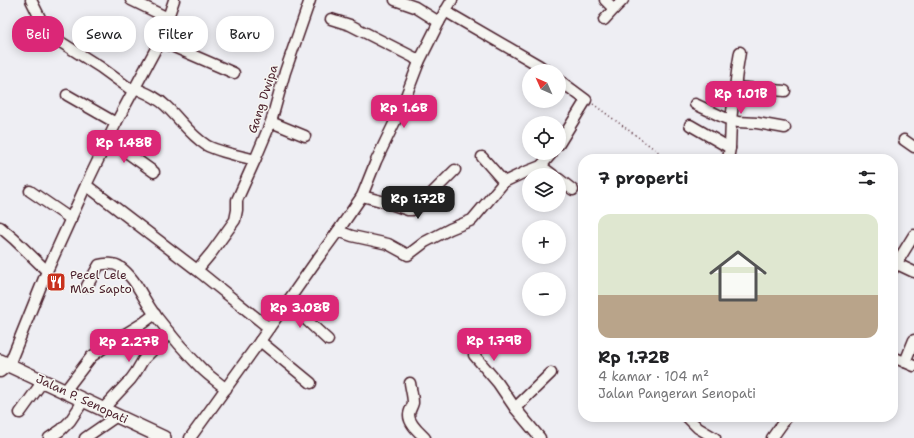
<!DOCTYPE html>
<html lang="id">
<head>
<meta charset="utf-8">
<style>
  body { margin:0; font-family:"Shantell Sans",sans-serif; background:#f6f6f6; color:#202124; height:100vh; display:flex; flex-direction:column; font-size:15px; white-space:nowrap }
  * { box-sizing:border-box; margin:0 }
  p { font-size:13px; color:#757577 }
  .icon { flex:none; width:22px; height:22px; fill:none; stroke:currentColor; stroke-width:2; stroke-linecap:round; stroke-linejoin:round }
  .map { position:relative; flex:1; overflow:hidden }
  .panel { position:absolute; left:578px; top:154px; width:320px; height:268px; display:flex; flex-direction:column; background:#fff; border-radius:16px; box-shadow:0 2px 10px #0003 }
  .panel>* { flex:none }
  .top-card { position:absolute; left:12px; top:16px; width:380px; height:36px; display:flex; gap:8px }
  .needle { width:26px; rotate:315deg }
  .tools { position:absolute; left:522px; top:64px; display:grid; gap:8px }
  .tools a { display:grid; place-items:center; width:44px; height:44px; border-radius:50%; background:#fff; box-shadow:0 2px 10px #0003; font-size:20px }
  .price { position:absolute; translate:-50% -34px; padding:0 9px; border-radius:8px; background:#db2777; color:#fff; font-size:13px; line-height:26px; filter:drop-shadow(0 1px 2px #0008) }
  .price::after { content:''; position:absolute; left:50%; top:24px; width:12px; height:9px; margin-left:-6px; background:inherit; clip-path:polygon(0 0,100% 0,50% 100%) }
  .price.current { background:#222; color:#fff }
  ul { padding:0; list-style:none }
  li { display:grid; align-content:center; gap:8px; height:212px; padding:0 20px }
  li span { display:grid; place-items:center; height:124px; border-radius:12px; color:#555 }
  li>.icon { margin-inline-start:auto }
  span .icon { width:72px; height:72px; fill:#fffc; stroke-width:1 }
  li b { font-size:17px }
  h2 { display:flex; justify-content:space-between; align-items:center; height:48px; padding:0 20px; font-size:17px }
  .tag { padding:0 14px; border-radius:16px; background:#fff; box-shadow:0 2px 10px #0003; font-size:14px; line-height:36px }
  .tag.current { background:#db2777; color:#fff }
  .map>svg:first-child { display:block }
</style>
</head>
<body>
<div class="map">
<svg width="914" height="438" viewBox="0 0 914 438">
  <rect width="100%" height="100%" fill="#eeeef3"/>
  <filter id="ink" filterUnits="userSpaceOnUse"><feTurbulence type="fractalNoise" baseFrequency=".025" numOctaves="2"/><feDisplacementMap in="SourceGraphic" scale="8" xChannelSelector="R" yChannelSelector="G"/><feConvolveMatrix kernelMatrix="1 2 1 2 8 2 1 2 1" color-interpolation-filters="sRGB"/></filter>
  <g filter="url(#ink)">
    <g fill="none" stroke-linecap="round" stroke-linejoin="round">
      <defs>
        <g id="minor">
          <polyline points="31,0 42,22 52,34 59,41 100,67 133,91"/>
          <polyline points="131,0 168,18"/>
          <polyline points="395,0 415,7 439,22"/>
          <polyline points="614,9 623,0"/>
          <polyline points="445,11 540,66 547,71"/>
          <polyline points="331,19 350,25 413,57 419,62"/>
          <polyline points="604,20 614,9 605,0"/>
          <polyline points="160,41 234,73"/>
          <polyline points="740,52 738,64 731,120 738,122 757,123 785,128"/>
          <polyline points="559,80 586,100 559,144"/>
          <polyline points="735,87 785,91"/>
          <path d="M135 88C146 93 157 97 166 106 179 118 190 135 206 145 218 152 241 156 255 160"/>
          <polyline points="67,95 116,123"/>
          <polyline points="695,104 725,118 731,120 730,148 728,159"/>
          <polyline points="271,122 305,136"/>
          <polyline points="690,125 730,148"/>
          <polyline points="108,139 154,172"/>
          <polyline points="904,140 914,147"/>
          <polyline points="541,166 552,153"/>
          <polyline points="559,179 573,190"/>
          <polyline points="504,182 523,173 541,166 553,175"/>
          <polyline points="86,185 197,270 269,328"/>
          <polyline points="30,191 71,219"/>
          <polyline points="362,196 385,202 408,210 412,210 419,206 455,170"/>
          <polyline points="0,227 14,239 47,271"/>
          <polyline points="338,231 352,236 388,244 408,255 425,242 450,229 472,220 504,182 482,157"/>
          <polyline points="897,264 914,272"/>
          <polyline points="893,269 914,235"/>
          <polyline points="197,270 212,252 235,220 237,210 237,200 255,160 271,122 285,72 310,0"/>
          <path d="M87 286 99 265C105 263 115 263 120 267 137 279 143 300 156 316 170 334 186 353 202 369 209 376 218 382 226 389"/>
          <polyline points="287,302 328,340"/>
          <polyline points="260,341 311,383"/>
          <polyline points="474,355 498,383 515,408 540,438"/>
          <polyline points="893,357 914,366"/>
          <polyline points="905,362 914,340"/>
          <polyline points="0,372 9,365 47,271 86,185 116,123 160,41 174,0"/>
          <path d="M410 383C411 390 413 396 413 403 412 407 409 411 409 415 409 424 419 432 425 438"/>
          <polyline points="65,391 91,357 112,342 143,323 155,314"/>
          <polyline points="515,408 551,373"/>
          <polyline points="103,409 131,379 136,372 143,360 170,333"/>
          <polyline points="20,413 43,381"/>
          <polyline points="687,417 698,428 715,438"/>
          <polyline points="49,438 61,430 70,421 84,400"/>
          <polyline points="85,438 117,416"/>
          <polyline points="190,438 260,341 316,261 338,231 362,196 376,161 401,109 419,62 439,22 452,0"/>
          <polyline points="772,438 787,417"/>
        </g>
        <polyline id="major" points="0,361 164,438"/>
      </defs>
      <use href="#minor" stroke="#4a1f2b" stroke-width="13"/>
      <use href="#major" stroke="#4a1f2b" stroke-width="16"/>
      <polyline stroke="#4a1f2b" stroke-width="1.5" stroke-dasharray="1 3" stroke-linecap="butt" points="593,104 668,159"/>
      <use href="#minor" stroke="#f6f6f2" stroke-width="10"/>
      <use href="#major" stroke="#f6f6f2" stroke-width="13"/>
    </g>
  </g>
  <defs>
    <symbol id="restaurant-square" viewBox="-11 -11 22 22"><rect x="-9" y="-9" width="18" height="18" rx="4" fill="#c8321e" stroke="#f6f6f2"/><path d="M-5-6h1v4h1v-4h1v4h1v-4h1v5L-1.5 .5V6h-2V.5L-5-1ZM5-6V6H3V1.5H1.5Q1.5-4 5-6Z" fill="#fff"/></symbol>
  </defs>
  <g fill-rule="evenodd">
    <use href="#restaurant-square" x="45" y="271" width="22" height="22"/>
  </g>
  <g text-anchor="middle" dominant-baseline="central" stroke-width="3" stroke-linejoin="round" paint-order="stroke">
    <g font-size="12" fill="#4a1f2b" stroke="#f6f6f2">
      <text transform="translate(263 99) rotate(-72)">Gang Dwipa</text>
      <text transform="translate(82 399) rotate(25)">Jalan P. Senopati</text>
    </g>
    <g font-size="12" fill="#4a1f2b" stroke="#f6f6f2" text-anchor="start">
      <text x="70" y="275">Pecel Lele<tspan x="70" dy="14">Mas Sapto</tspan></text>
    </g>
  </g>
</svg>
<div class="tools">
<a><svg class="needle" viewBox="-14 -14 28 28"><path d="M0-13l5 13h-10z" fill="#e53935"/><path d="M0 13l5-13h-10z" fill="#757577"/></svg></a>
<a><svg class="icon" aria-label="locate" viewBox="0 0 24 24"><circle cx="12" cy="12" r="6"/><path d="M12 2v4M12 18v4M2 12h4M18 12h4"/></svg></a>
<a><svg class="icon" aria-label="layers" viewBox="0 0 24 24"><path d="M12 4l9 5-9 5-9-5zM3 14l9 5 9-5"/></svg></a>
<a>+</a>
<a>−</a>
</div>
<b class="price" style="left:741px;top:115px">Rp 1.01B</b>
<b class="price" style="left:404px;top:129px">Rp 1.6B</b>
<b class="price" style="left:124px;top:164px">Rp 1.48B</b>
<b class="price current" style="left:418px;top:220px">Rp 1.72B</b>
<b class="price" style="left:300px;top:329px">Rp 3.08B</b>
<b class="price" style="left:494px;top:362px">Rp 1.79B</b>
<b class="price" style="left:129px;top:363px">Rp 2.27B</b>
<div class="top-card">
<a class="tag current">Beli</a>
<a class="tag">Sewa</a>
<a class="tag">Filter</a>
<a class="tag">Baru</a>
</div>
<section class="panel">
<h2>7 properti<svg class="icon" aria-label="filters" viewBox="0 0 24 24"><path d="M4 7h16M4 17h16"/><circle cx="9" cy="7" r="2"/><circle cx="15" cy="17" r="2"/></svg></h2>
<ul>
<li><span style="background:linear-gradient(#dfe7d0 65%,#b9a48a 0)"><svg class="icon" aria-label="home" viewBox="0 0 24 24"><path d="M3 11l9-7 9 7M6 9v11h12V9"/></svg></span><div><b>Rp 1.72B</b><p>4 kamar · 104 m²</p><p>Jalan Pangeran Senopati</p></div></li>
</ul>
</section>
</div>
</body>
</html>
